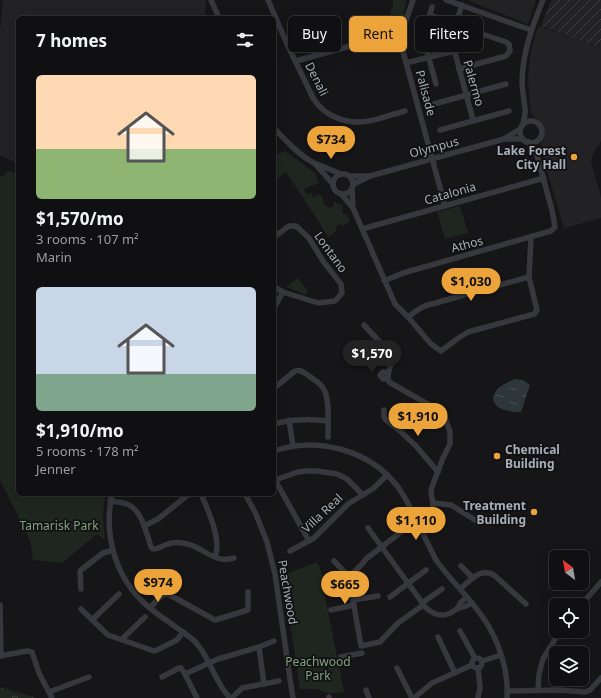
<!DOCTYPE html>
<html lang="en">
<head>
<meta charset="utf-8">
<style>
  body { margin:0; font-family:"Noto Sans",sans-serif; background:#1e1e20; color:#f1f3f6; height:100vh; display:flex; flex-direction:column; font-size:15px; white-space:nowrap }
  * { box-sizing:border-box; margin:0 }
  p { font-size:13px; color:#9c9d9f }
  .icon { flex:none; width:22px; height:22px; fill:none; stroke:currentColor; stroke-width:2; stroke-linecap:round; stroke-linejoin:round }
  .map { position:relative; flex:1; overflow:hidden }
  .sheet { position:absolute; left:16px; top:16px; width:260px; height:480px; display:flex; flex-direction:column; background:#101012; border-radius:6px; box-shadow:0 4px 16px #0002,0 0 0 1px #303032 }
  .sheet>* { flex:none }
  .guide { position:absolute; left:288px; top:16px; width:253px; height:36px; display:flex; gap:8px }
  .needle { width:26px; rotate:329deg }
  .fabs { position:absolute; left:549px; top:550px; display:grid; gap:8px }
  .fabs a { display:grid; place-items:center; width:40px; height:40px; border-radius:6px; background:#101012; box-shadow:0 4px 16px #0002,0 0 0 1px #303032; font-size:20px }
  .price { position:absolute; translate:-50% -34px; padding:0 9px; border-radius:14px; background:#eca43a; color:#111; font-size:13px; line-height:26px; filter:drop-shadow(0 1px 2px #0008) }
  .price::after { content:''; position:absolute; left:50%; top:24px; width:12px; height:9px; margin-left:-6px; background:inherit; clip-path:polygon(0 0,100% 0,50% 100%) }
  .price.current { background:#222; color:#fff }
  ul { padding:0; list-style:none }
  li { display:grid; align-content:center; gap:8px; height:212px; padding:0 20px }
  li span { display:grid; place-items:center; height:124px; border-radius:6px; color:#555 }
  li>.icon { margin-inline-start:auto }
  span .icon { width:72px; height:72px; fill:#fffc; stroke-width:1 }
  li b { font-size:17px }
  h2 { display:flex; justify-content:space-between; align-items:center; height:48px; padding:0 20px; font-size:17px }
  .tag { padding:0 14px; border-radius:6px; background:#101012; box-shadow:0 4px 16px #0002,0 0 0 1px #303032; font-size:14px; line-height:36px }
  .tag.current { background:#eca43a; color:#111 }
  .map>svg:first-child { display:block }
</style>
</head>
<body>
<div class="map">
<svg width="601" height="698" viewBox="0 0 601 698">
  <defs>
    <pattern id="industrial-furrows" width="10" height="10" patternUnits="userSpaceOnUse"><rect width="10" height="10" fill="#222225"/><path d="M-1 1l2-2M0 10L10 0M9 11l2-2" fill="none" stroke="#3f4042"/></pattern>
    <pattern id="forest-crowns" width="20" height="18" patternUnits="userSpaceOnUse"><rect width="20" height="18" fill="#1e261f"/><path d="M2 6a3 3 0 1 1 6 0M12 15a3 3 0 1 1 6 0" fill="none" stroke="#3c433d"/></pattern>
    <pattern id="water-ripples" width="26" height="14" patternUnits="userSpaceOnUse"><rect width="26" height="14" fill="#2c363b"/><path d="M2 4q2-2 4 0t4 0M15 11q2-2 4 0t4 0" fill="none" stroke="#485155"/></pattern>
  </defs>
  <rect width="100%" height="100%" fill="#161618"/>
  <g fill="#222225">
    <polygon points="3,0 205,0 206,2 205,18 18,18 18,164 0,155 0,31"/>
    <polygon points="467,0 536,0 528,24"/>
    <polygon points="539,26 601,48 601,141 600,142 600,144 597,147 593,154 591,162 601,197 601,218 564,228 541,150 541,143 544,132 542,125 540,122 533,116 530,108 530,106 528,79 529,65 531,50 536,32"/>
  </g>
  <polygon fill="url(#industrial-furrows)" points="551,0 601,0 601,48 541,26"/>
  <g fill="#1e261f">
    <path d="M393 0H406C405 10 403 26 392 29V26H390L391 9 393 8Z"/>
    <polygon points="285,151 315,173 319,183 304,189 307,195 312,193 313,197 320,194 324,201 323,202 326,206 331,208 334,204 334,202 343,205 342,207 343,207 342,213 348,215 347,217 350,218 347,225 345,224 344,226 338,224 334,234 328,237 319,222 286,172 274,181 274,153 276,155"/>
    <path d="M11 171 18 174V494H106C102 510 103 525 105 540L97 534 62 563 33 560 30 540 0 480V176L3 177 6 172Z"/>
    <polygon points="460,206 468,233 445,239 437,212"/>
    <polygon points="298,278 308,291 306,295 286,287"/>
    <polygon points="317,562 321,571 324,592 344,692 335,693 327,693 317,689 300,689 283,575"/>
  </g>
  <polygon fill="url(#forest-crowns)" points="0,687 37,698 0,698"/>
  <path fill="url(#water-ripples)" d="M515 379 522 380 530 385 521 412C515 412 510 412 505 410 496 408 489 399 496 391 500 385 509 382 515 379Z"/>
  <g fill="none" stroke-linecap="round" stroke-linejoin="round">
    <g stroke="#37383d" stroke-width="5.5">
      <polyline points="211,0 219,18"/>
      <path d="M268 0 288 46 313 98C325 117 347 125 369 121 381 119 393 114 405 111"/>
      <polyline points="446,0 531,30"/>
      <polyline points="462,5 451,38 473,120"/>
      <polyline points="432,7 423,37 436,84"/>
      <polyline points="430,15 455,25 506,42 509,44 510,51 506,56 459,69"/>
      <polyline points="398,33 445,206"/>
      <polyline points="398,33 404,26 413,0"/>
      <polyline points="296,61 398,33"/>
      <polyline points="406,63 454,51"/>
      <polyline points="434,104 506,84"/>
      <circle cx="531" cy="132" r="11"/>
      <path d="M523 124C524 119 526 113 525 109 524 99 522 90 522 81 523 51 532 27 543 0"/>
      <path d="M274 128C286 141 299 155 314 163 323 167 332 170 341 174"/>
      <polyline points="440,130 509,111"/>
      <polyline points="504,139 523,139"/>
      <polyline points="316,165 333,184"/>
      <circle cx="343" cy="184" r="10"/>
      <polyline points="350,176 368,176"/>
      <polyline points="354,184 370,176 504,139 520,129"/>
      <polyline points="352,190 353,208"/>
      <polyline points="342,195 353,208 395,304 408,317 431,344 441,351 457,339 468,332 534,314 537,310 529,277 531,238"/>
      <polyline points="362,229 544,178"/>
      <polyline points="274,237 289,226 296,226 309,238 323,261 341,284 342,293 335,301 318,303 283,292 274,287"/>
      <polyline points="384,281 403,273 551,231 555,227 552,210 536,152 528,142"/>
      <polyline points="274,308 283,292"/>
      <polyline points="408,317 419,309 425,306 478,291 529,277"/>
      <path d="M364 325 393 356 394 358C391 365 386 374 389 382L438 410 445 418 450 432V444L443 458 432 487 431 493 433 503 432 510 427 517 417 523"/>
      <polyline points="387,378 383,379 380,375 383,372 388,373"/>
      <path d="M274 388 295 371C301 369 304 373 309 376 314 380 320 383 323 388 330 397 328 424 328 437"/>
      <polyline points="384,410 384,417 386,420 399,430 416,446 438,472"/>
      <polyline points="289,420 293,446"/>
      <path d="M274 424C292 419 310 419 328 421"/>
      <path d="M274 451C317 436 370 450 398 487 412 507 421 531 432 552L436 560C451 581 470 598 484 619 499 641 509 672 507 698"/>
      <polyline points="274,478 309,541"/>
      <polyline points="275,480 298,472 305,471 317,471 337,474 347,479 363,495"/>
      <path d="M112 494C103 537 116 581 151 609 161 617 172 624 183 632 188 636 193 639 197 644 211 660 215 683 230 698"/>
      <path d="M201 494C208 510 222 540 215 557"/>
      <polyline points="245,494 255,512 267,542 275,574 290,679 293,698"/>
      <path d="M110 501C116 502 124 502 129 505 142 511 147 535 151 547L153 549C158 549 161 547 165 545 172 542 180 542 187 544 199 546 209 557 221 559 225 560 230 559 234 558"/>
      <polyline points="433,503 451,505 475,520"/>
      <polyline points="144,526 158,519 189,494"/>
      <path d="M368 528 426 608C432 613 440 617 448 614 451 613 453 611 457 609 464 606 464 608 472 603"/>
      <polyline points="290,551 314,538 348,504 374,488 387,475"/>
      <polyline points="334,561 349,577 361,646 380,642 398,623 423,605"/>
      <polyline points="461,566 473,578"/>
      <polyline points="349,577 363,563 366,559 401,532"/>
      <polyline points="81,589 80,572 81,570 103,553 113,550"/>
      <path d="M460 589C470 581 480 567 494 575L526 604"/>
      <polyline points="390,597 426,570"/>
      <polyline points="353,600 378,596"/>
      <polyline points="422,603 442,589"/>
      <polyline points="0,605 1,656"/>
      <polyline points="581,605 601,582"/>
      <path d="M150 608C155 603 160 594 168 594L215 620 248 610V592"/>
      <polyline points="81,609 108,635 154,651 157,650 177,640 183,632"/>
      <polyline points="457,609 461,602 467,597"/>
      <polyline points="331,610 354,605"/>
      <polyline points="92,620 119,594"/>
      <polyline points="460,631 475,658"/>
      <polyline points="438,637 455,673"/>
      <polyline points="122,639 145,617"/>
      <polyline points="259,647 264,684"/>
      <polyline points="0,656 27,651 32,652 39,673 52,698"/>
      <polyline points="341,657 362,653"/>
      <circle cx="477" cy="663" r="5"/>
      <polyline points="482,661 501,655"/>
      <polyline points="397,668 412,698"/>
      <polyline points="478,668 480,687 478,698"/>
      <polyline points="185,674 218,659 259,647 274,641"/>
      <polyline points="162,677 179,668 181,668 185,674 197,698"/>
      <polyline points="366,690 369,698"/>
      <polyline points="538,690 539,674 543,659 560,631"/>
      <polyline points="507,691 559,690 585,692 590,690 601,678"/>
      <polyline points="49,692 89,677"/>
      <polyline points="329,697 329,698"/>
      <polyline points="232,698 242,688 279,681"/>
      <polyline points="414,698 432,683 472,665"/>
    </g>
  </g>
  <g fill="#eca43a" stroke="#111113" stroke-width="1.5">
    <circle cx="574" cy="157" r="4"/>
    <circle cx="497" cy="456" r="4"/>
    <circle cx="534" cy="512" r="4"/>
  </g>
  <g text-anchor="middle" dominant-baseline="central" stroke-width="3.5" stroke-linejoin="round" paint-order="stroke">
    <g font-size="12" fill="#a8aeb7" stroke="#111113">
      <text transform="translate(317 79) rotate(63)">Denali</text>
      <text transform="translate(474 83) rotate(74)">Palermo</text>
      <text transform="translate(426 93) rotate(75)">Palisade</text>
      <text transform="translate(434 147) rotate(-15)">Olympus</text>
      <text transform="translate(450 193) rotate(-16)">Catalonia</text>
      <text transform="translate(467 244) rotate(-15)">Athos</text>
      <text transform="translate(331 252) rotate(54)">Lontano</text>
      <text transform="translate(322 513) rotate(-43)">Villa Real</text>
      <text transform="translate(288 592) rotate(80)">Peachwood</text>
    </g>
    <g font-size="12" font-weight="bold" fill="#a8aeb7" stroke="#111113" text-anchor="end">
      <text x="566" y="150">Lake Forest<tspan x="566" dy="14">City Hall</tspan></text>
      <text x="505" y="449" text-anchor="start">Chemical<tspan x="505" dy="14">Building</tspan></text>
      <text x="526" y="505">Treatment<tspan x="526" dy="14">Building</tspan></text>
    </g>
    <g font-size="12" fill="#80a280" stroke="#111113">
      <text x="59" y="525">Tamarisk Park</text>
      <text x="318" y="661">Peachwood<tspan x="318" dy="14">Park</tspan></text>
    </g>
  </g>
</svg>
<div class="fabs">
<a><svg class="needle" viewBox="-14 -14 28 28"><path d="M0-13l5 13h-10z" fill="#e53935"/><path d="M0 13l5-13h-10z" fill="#9c9d9f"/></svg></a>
<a><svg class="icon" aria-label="locate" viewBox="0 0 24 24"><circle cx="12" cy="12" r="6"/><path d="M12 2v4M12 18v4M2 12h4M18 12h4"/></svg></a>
<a><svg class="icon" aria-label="layers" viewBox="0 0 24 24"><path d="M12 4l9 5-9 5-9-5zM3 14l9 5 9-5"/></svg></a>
</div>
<b class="price" style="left:331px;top:160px">$734</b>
<b class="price" style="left:471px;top:302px">$1,030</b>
<b class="price current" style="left:372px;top:374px">$1,570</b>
<b class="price" style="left:418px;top:437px">$1,910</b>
<b class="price" style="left:416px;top:541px">$1,110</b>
<b class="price" style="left:158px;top:603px">$974</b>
<b class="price" style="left:345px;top:605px">$665</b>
<div class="guide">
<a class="tag">Buy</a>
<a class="tag current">Rent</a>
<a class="tag">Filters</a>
</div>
<section class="sheet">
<h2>7 homes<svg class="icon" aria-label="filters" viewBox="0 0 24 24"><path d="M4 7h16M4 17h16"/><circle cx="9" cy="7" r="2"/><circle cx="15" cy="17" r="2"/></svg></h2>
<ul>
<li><span style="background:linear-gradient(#ffd9b3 60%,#8fb573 0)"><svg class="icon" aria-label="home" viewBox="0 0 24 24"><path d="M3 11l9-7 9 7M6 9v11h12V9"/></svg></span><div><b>$1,570/mo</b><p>3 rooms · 107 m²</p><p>Marin</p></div></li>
<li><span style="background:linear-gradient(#c9d6e8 70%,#7fa58c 0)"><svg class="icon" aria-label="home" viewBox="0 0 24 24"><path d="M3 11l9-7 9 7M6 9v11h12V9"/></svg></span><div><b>$1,910/mo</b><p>5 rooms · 178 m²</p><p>Jenner</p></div></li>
</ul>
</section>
</div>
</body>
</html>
